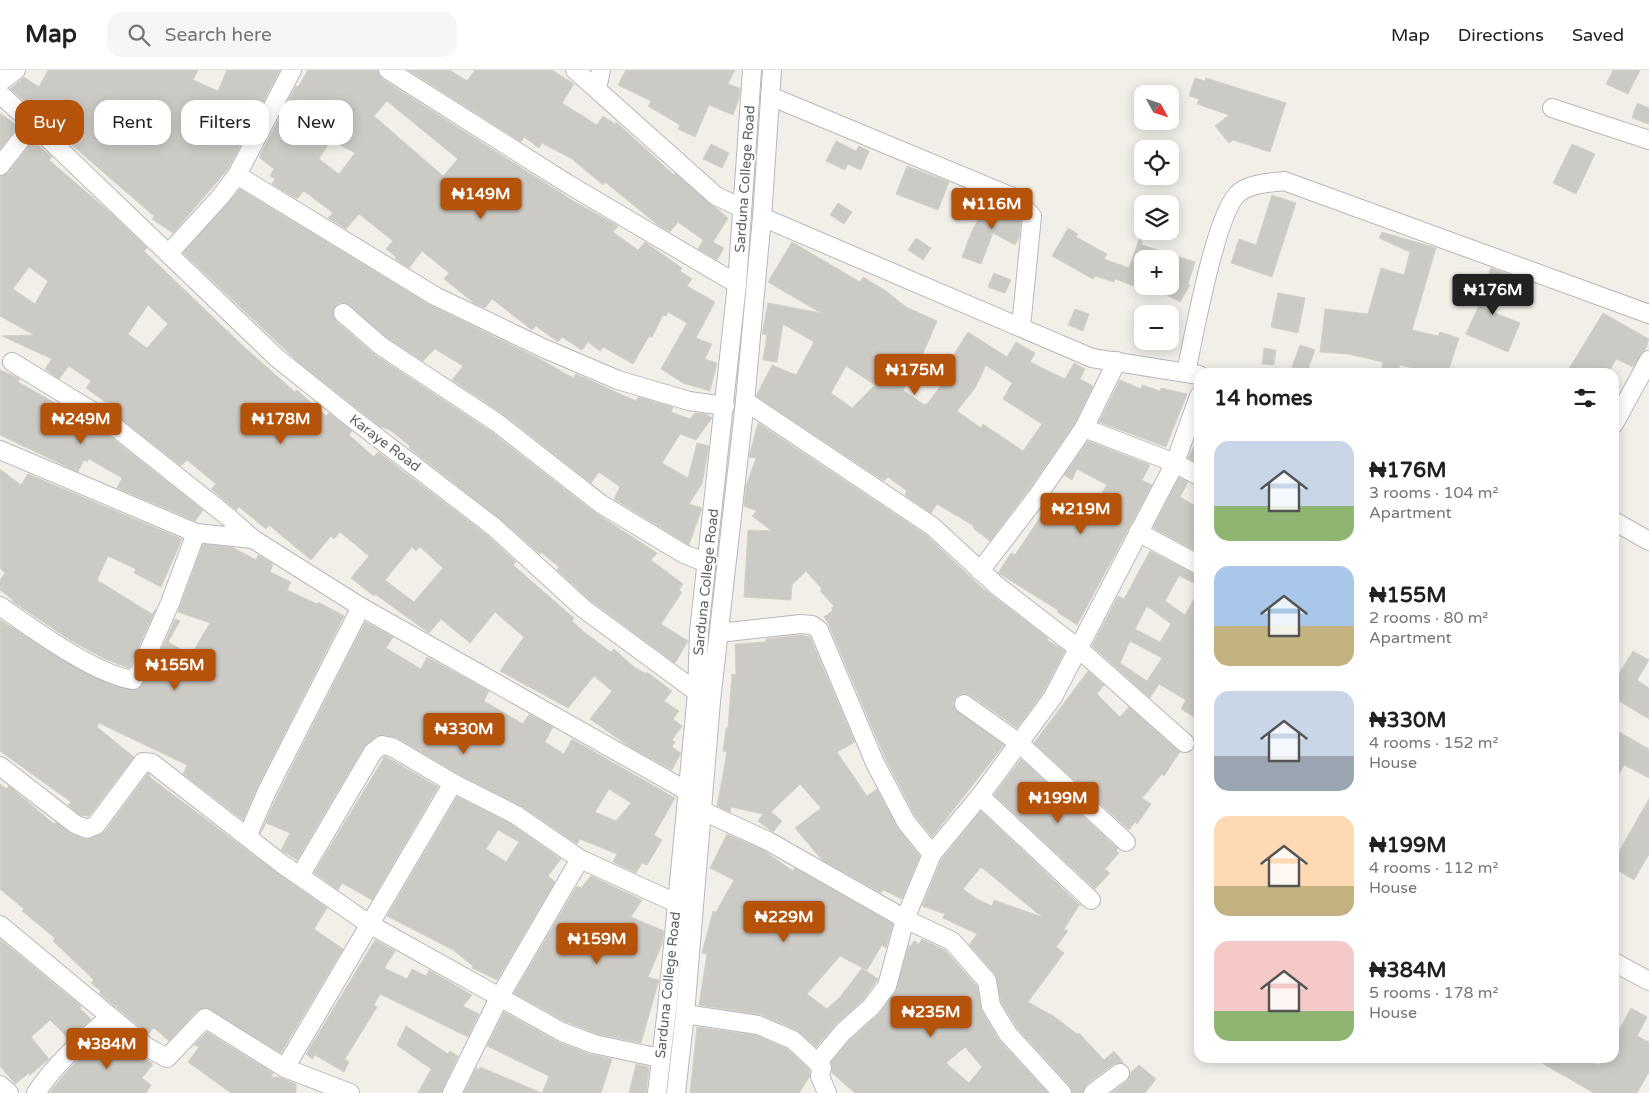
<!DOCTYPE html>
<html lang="en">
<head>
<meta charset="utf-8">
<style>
  body { margin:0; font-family:"Varela Round",sans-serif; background:#f6f6f6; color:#202124; height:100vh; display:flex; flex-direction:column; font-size:19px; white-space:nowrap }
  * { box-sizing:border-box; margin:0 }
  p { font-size:16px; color:#757577 }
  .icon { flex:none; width:28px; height:28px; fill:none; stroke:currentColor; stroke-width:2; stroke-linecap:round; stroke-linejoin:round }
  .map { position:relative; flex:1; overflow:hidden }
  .panel { position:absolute; left:1194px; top:298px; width:425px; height:695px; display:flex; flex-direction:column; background:#fff; border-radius:15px; box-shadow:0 2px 12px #0003 }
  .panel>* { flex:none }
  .banner { position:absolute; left:15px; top:30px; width:475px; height:45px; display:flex; gap:10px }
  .needle { width:32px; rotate:130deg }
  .controls { position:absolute; left:1134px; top:15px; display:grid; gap:10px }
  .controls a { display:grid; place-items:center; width:45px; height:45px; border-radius:10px; background:#fff; box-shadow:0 2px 12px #0003; font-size:25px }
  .price { position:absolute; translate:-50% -42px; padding:0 11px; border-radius:5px; background:#b45309; color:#fff; font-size:16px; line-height:32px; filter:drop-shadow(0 1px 2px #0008) }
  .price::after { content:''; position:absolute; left:50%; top:30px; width:15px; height:11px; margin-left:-8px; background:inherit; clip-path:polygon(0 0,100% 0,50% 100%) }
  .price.on { background:#222; color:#fff }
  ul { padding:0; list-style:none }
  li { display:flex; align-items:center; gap:15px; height:125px; padding:0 20px }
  li span { display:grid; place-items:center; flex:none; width:140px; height:100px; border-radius:15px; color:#555 }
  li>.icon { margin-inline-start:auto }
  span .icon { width:60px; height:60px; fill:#fffc; stroke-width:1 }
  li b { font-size:21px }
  h2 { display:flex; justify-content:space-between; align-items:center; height:60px; padding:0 20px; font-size:21px }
  .chip { padding:0 18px; border-radius:15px; background:#fff; box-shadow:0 2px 12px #0003; font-size:18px; line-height:45px }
  .chip.on { background:#b45309; color:#fff }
  header { display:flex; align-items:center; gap:30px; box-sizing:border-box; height:70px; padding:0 25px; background:#fff; border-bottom:1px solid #e0e0e0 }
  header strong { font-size:24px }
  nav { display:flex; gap:28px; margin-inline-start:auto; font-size:18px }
  .search { width:350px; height:45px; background:#f6f6f6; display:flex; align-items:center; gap:12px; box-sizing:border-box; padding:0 18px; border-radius:15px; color:#757577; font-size:19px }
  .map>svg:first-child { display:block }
</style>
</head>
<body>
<header>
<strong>Map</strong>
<div class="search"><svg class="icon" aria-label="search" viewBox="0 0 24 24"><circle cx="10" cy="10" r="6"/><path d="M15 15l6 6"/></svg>Search here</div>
<nav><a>Map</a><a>Directions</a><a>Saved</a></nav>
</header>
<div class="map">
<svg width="1649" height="1023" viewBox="0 0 1649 1023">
  <rect width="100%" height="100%" fill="#f1efe8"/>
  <g fill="#cccac5" stroke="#d6d1c6" fill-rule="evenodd">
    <polygon points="48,0 198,0 193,10 218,21 227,0 280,0 228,99 173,163 152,149 154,146 66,70 75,58 44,37 40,43 10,19 24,7 39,17"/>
    <path d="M308 0H377L382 9 575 132 618 156 613 162 638 180 645 172 682 198 680 201 692 209 687 216 715 232 696 268 712 274 705 289 717 293 710 321 683 313 661 299 687 253 668 242 666 246 663 245 652 267 649 266 633 294 603 277 600 281 588 272 582 280 562 267 558 272 536 256 532 260 492 229 485 238 475 234 444 209 449 203 422 181 409 198 395 189 396 187 386 179 393 171 359 144 346 159 328 148 333 143 304 121 297 129 272 114 275 109 270 106 274 99 259 87 296 16 298 17ZM387 31 458 89 443 106 374 46ZM331 70 355 83 339 104 319 89Z"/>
    <polygon points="408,0 450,0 467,11 475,0 552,0 574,14 562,33 597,55 603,46 615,54 616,52 674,105 675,103 728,148 713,172 724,178 717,190 698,179 703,170 678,152 670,162 658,155 605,112 603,115 572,89 542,73 539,78 524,67 521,72"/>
    <polygon points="626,0 735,0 728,14 740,18 739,28 733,45 709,35 695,67 678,59 680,55 648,36 651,31 618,15"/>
    <polygon points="1613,0 1640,0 1628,24 1606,14"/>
    <polygon points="1195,8 1205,11 1206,8 1286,33 1270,82 1233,70 1229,73 1215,56 1229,45 1197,34 1199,29 1189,26"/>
    <polygon points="1637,33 1649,38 1649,54 1632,48"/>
    <polygon points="0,43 18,56 0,79"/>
    <path d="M33 71 52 87 49 90 113 145 147 178 144 181 243 276 295 322 297 320 326 346 329 343 352 361 349 365 374 387 378 382 487 465 516 492 513 495 574 548 572 551 584 562 611 582 614 579 634 597 646 604 647 602 672 621 664 631 679 641 673 649 682 656 672 670 675 672 672 677 681 683 672 700 630 677 590 649 612 621 594 606 568 638 500 601 524 567 495 542 470 573 441 549 429 563 375 524 374 526 351 508 369 486 340 462 334 469 331 466 311 490 269 455 266 459 239 437 236 440 211 419 216 414 187 390 181 396 106 337 108 334 86 318 91 311 69 296 59 309 45 299 52 289 2 266 34 265 0 246V106L8 103ZM29 197 48 211 35 234 13 219ZM148 235 168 254 147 278 128 264ZM412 477 416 481 420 477 443 498 414 532 385 510Z"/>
    <polygon points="836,71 856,81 859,76 869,81 861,100 848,94 845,100 826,91"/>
    <polygon points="711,74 729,83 722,98 703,89"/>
    <polygon points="1572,74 1595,84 1576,124 1553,113"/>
    <polygon points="907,96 949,112 938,140 896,124"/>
    <polygon points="240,119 430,235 538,288 573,308 576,304 636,331 638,327 673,337 671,342 690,349 695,343 706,344 712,348 696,370 680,364 662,393 688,408 697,373 709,376 702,414 689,434 702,438 689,475 614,429 620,417 599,402 591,413 503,344 452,310 463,296 435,279 423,291 387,268 345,233 339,233 333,241 336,251 375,285 490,361 594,442 657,483 651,490 683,514 679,520 682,522 661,554 688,571 675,593 591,531 557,500 559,497 541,482 540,484 500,449 409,378 410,376 390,360 379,356 297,291 183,183"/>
    <polygon points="1272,125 1296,133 1272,207 1231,193 1239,169 1256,175"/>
    <polygon points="989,129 1014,142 1021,150 1019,167 1015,175 993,163 981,194 962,187 971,163"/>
    <polygon points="838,133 852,142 844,154 830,145"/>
    <polygon points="1068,158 1078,164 1076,167 1107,184 1104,189 1129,198 1141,164 1142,175 1195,192 1188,214 1190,215 1180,232 1163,223 1166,216 1170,216 1170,209 1177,189 1142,189 1142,219 1115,209 1114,212 1095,206 1093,209 1052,186"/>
    <polygon points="1382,162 1436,178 1412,260 1438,266 1440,262 1459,268 1448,302 1430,302 1400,295 1398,302 1381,302 1383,292 1348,284 1320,282 1325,239 1368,244 1381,198 1404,205 1410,182 1379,168"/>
    <polygon points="916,168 931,178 923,190 908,180"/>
    <path d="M792 172 860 212 863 207 886 221 906 237 937 251 921 288 924 290 903 320 924 335 927 334 952 301 946 297 968 262 1007 287 1016 272 1035 283 1030 292 1065 309 1074 293 1085 299 1080 309 1093 316 1075 353 1027 422 990 471 973 458 974 456 937 434 931 443 905 425 907 421 888 407 884 411 756 326 772 295 796 305 814 272 783 254 777 292 763 290 767 265 762 264 768 233 821 243 768 212ZM986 295 1012 313 1003 329 1042 354 1023 381 983 354 981 358 957 341 975 318ZM846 296 875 315 852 338 831 323Z"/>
    <polygon points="1491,198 1507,204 1493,242 1520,253 1508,282 1466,264 1483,226 1481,225"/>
    <polygon points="994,203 1011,210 1005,223 988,217"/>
    <polygon points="1278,223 1305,228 1298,263 1271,257"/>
    <polygon points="1075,239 1089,244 1083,261 1068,255"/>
    <polygon points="1603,243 1649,269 1645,281 1633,297 1616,289 1609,302 1567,302"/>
    <polygon points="1300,275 1315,280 1307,302 1292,297"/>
    <polygon points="1264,278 1276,280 1274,295 1262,294"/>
    <polygon points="0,300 14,306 20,309 18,312 99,358 203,440 195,451 117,418 122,408 89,389 87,392 84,390 78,402 0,365"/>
    <polygon points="1120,310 1141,319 1142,315 1160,321 1161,318 1187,324 1166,377 1099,352"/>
    <polygon points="758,353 925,464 981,517 1048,568 1047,570 1065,581 1044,621 1017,658 970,625 960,624 955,628 953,634 958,642 1004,675 932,767 915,746 885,688 828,553 824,547 833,540 831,538 834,536 820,521 822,519 806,501 792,515 791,530 744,527 748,460 772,461 752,446 757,441 744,436 746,416 756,388 749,387"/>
    <polygon points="1199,367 1199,394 1188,388"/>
    <polygon points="1088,371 1150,395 1142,410 1152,415 1077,555 1057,542 1058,540 998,503 1011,483 1015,485 1043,443 1057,454 1070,431 1089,442 1107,415 1077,399 1072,410 1064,405"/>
    <polygon points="0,399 21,415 28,404 182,469 161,517 134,503 136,499 108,486 97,510 152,544 156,539 129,598 105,589 70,570 12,531 13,530 0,520 0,510 5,503 0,498"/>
    <polygon points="1179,407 1188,412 1180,427 1199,438 1199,483 1153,458"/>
    <polygon points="203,474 232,477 256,490 258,485 273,494 270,502 291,512 287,520 317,534 318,532 344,546 258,716 243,750 183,704 187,695 99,653 97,657 134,687 89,746 80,745 68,735 71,732 0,681 0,550 78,599 114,616 137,620 150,605 175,549 180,551 168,572 191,585 210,553 178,542"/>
    <path d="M1150 481 1199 506V515L1179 506 1165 531 1185 545 1199 520V600L1194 608 1197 610 1199 607V639L1194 647 1181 639 1186 630 1159 614 1150 628 1092 576 1118 526 1124 529ZM1147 536 1171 554 1160 572 1135 559ZM1130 571 1162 588 1147 611 1120 593Z"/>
    <path d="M365 552 393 567 386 578 421 599 427 587 489 621 484 631 523 654 529 644 553 657 545 672 564 684 572 669 675 728 654 765 662 770 647 795 642 793 636 803 613 792 617 784 580 769 577 774 521 736 458 704 397 668 384 665 376 666 364 677 297 790 281 780 290 763 266 753 260 764 277 726ZM609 719 631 733 616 751 595 742Z"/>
    <polygon points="801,565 810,567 855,672 837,682 867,726 877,719 897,757 920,786 902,829 883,820 881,823 822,790 795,758 821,738 800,714 771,742 782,751 773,762 758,751 763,744 731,737 730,742 717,736 727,682 723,681 726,658 728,658 732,604 736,605 735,574 766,572 766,569"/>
    <polygon points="1633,581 1649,590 1637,610 1649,618 1649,649 1614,628 1614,612"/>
    <polygon points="1088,601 1104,615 1097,624 1120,647 1129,637 1180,682 1164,706 1162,704 1142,728 1151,734 1137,754 1135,752 1129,760 1034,673"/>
    <polygon points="1614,659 1649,679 1649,708 1624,695 1614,713"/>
    <polygon points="385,686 438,717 372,830 342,813 338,820 314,803"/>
    <polygon points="1021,689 1118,779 1116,781 1119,783 1105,799 1110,803 1095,819 994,725"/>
    <polygon points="148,703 151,708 276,802 327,838 314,859 343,879 281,983 206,938 197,941 169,971 154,958 148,964 99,923 101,921 91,913 94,910 53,871 55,868 22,841 24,839 0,819 0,714 6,719 9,716 54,754 56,752 71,764 88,770 105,761"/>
    <path d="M457 727 511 754 561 789 548 806 555 812 497 910 472 898 473 896 453 880 387 846ZM498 760 519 772 506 792 486 779Z"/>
    <polygon points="1649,729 1649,784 1634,810 1614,798 1614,790"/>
    <path d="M981 741 1081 836 1080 834 1064 859 1068 861 1056 877 1064 883 1028 932 1055 947 1077 964 1079 963 1104 990 1114 981 1124 993 1114 994 1087 1014 1083 1023H1072L1070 1016 1017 958 1001 932 995 904 969 875 977 864 943 848 945 844 922 836 941 790ZM981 797 1042 847 994 830 992 836 977 829 963 819Z"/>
    <polygon points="727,764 763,780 793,801 795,798 893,854 886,878 882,875 867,900 840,886 807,924 827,939 841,926 862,898 878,909 863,930 836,954 816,977 797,960 762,945 699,935 707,884 702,883 713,841 716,842 734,810 710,798"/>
    <polygon points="591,806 642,830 631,847 664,861 662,874 648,907 659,910 641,973 597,964 566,952 514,923 577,816 581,818"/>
    <polygon points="0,869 81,936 80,938 91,949 69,969 50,950 31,967 49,989 30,1005 29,1003 15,1014 0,996"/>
    <path d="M922 869 945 880 977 916 982 941 999 970 1048 1023H855L832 1003 831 992 851 969 879 944 895 922 909 875 911 876 914 871 919 874ZM965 977 982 997 969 1013 946 993Z"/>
    <polygon points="375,870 395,881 385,897 386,899 407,909 412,899 426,906 429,900 472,925 463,936 479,944 468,967 380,924 374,935 377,937 345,989 349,992 344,1002 315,985 312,989 306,984"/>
    <polygon points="1631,938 1647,947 1637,966 1649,972 1649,1002 1637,1023 1594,1023 1533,988 1586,988 1599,995 1603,988 1614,988 1614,969"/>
    <polygon points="504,942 558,972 590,984 612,989 601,1023 464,1023 476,998 479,1000 480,997 542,1023 549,1006 487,976"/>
    <polygon points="406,956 448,984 450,981 458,986 441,1023 418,1023 431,999 397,975"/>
    <polygon points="697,957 755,965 787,979 809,999 810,1006 799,1023 690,1023"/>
    <polygon points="110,961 153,994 142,1008 151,1015 146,1023 49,1023 69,999"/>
    <polygon points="207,962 273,1003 271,1007 279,1007 296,1014 296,1023 231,1023 188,992 199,977 194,975"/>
    <polygon points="636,994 649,997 646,1023 629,1023"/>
    <polygon points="1139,995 1156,1009 1145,1023 1111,1023 1127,1011 1131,1002"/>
  </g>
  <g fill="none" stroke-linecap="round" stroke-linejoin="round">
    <defs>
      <g id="minor">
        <polyline points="388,0 568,114 737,214"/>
        <polyline points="575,0 716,126 742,138"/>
        <polyline points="0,12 16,0"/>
        <polyline points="597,19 601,0"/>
        <polyline points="0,24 33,54 277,288 352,348 494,457 584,539 705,628"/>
        <polyline points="770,26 1015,128 1032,146 1021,257"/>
        <polyline points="1552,38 1649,70"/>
        <polyline points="0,96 33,54"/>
        <polyline points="237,105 435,226 543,278 618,310 689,331 725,336"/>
        <polyline points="762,147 1092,288 1199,305"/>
        <polyline points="169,183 221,126 237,105 292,0"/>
        <polyline points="343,243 381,276 496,352 601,434 684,484 707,493"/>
        <polyline points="12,292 105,349 227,446 253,469 361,537 687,721"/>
        <path d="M1186 303C1193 270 1216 138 1240 122 1253 113 1270 113 1284 111L1649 244"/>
        <polyline points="745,331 932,456 996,515 1079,579 1185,673"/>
        <polyline points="1614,354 1649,290"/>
        <polyline points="1084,358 1175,393 1199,406"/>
        <polyline points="0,380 196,463 253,469"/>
        <polyline points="1614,451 1649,471"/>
        <polyline points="1138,462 1199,495"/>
        <polyline points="980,501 1036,428 1084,358 1117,291"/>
        <path d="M0 536C33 559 94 604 133 610L140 601 170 533 196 463"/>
        <polyline points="719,563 801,554 812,555 819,560 875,693 906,752 932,784"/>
        <polyline points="964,634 1019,673 1126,772"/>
        <polyline points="0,696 75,754 87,759 96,755 143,692 152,693 282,794 369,854 562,962 594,974 660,988"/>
        <polyline points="980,726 1091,830"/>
        <polyline points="703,741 768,771 905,849 952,871 987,911 991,936 1008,964 1062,1023"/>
        <polyline points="247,767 267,721 361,537"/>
        <polyline points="300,806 373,682 382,675 392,677 453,713 516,745 580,789 676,833"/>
        <polyline points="0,855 147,977 167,988 205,948 285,998 350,1023"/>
        <polyline points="1614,892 1649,911"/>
        <polyline points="685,944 758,955 793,970 822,997 820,1006 827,1023"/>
        <polyline points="817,993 843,962 871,937 887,916 905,849 932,784 980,726 1053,627 1175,393 1199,326"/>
        <polyline points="285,998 453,713"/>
        <polyline points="0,1015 9,1023"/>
        <path d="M36 1023C56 992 83 970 110 947"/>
        <polyline points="452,1023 499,928 580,789"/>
        <polyline points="657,1023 667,939 697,623 699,562 737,214 752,0"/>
        <polyline points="676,1023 685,944 711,631 745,331 762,147 772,0"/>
        <polyline points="1093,1023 1120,1003"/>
      </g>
    </defs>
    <use href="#minor" stroke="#b5b8bc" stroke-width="20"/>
    <use href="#minor" stroke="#fff" stroke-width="18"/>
  </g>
  <g text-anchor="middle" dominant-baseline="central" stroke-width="4" stroke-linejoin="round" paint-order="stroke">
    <g font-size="14" fill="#5f6368" stroke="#fff">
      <text transform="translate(745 109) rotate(-86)">Sarduna College Road</text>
      <text transform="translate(385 373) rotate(37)">Karaye Road</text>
      <text transform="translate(706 512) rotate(-84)">Sarduna College Road</text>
      <text transform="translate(668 915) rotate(-84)">Sarduna College Road</text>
    </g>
  </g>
</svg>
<div class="controls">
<a><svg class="needle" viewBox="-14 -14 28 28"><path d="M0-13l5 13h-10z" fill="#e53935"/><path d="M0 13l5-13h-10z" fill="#757577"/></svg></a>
<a><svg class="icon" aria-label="locate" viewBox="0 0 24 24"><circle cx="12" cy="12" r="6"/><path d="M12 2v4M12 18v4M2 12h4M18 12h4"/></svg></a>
<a><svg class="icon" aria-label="layers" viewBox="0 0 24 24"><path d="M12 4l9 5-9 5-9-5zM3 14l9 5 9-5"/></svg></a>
<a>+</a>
<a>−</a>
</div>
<b class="price" style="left:481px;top:150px">₦149M</b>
<b class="price" style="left:992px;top:160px">₦116M</b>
<b class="price on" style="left:1493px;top:246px">₦176M</b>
<b class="price" style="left:915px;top:326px">₦175M</b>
<b class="price" style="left:81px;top:375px">₦249M</b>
<b class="price" style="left:281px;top:375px">₦178M</b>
<b class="price" style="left:1081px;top:465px">₦219M</b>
<b class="price" style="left:175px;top:621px">₦155M</b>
<b class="price" style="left:464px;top:685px">₦330M</b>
<b class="price" style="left:1058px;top:754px">₦199M</b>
<b class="price" style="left:784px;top:873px">₦229M</b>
<b class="price" style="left:597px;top:895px">₦159M</b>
<b class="price" style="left:931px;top:968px">₦235M</b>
<b class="price" style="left:107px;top:1000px">₦384M</b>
<div class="banner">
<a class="chip on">Buy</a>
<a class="chip">Rent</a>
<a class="chip">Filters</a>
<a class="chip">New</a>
</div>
<section class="panel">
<h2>14 homes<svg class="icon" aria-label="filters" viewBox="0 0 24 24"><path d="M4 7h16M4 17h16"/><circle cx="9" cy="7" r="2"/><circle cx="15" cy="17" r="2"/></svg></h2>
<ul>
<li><span style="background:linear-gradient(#c9d6e8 65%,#8fb573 0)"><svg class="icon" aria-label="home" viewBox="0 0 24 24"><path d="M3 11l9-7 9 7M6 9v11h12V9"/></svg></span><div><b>₦176M</b><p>3 rooms · 104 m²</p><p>Apartment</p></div></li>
<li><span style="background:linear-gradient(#a9c7e8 60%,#c2b280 0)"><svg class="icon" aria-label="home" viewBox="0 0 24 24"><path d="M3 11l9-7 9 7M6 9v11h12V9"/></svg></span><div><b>₦155M</b><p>2 rooms · 80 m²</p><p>Apartment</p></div></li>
<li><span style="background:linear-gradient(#c9d6e8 65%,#9aa5b1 0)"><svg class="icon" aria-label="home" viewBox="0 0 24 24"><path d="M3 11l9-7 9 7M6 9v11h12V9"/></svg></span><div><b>₦330M</b><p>4 rooms · 152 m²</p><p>House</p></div></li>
<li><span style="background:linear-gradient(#ffd9b3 70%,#c2b280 0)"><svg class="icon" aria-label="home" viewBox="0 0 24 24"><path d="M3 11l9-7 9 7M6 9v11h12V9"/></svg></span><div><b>₦199M</b><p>4 rooms · 112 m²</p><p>House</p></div></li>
<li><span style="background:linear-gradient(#f6c9c9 70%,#8fb573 0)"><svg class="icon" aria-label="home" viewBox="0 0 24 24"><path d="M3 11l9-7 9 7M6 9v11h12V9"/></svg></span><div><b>₦384M</b><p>5 rooms · 178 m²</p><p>House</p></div></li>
</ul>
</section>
</div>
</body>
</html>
